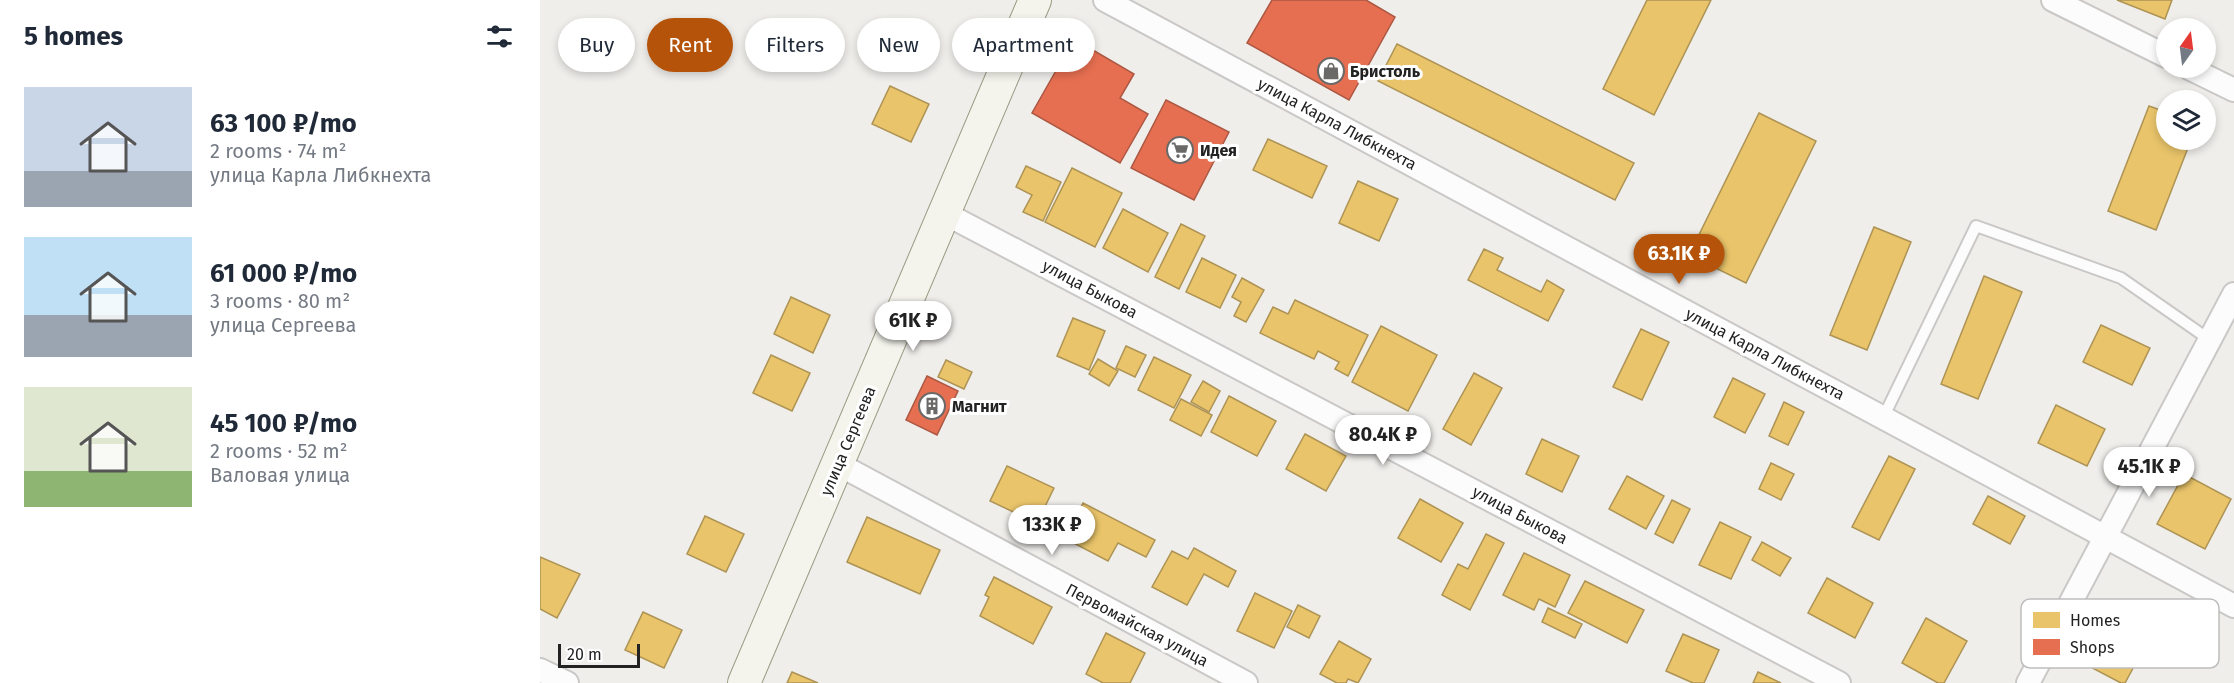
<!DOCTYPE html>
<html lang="en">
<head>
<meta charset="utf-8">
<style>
  body { margin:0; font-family:"Fira Sans",sans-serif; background:#f6f6f7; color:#1f2937; height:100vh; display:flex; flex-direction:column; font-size:22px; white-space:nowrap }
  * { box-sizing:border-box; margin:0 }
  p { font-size:20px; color:#747a83 }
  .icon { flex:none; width:33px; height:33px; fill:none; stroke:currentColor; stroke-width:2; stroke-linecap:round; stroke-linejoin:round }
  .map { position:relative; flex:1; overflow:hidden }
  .sheet { display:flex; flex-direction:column; background:#fff; width:540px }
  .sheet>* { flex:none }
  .hud { position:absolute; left:18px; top:18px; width:570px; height:54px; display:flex; gap:12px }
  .needle { width:39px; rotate:14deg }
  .fabs { position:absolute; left:1616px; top:18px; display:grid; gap:12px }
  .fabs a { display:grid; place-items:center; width:60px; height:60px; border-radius:50%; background:#fff; box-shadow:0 3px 9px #0003; font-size:30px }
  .scale { position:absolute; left:18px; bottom:15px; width:82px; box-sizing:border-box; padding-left:6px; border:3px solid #222; border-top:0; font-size:16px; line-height:21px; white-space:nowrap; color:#222; -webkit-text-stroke:4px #fff; paint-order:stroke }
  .price { position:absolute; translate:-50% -51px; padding:0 14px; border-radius:21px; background:#fff; color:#222; font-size:20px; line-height:39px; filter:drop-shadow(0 2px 3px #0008) }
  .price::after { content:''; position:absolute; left:50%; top:36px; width:18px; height:14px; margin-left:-9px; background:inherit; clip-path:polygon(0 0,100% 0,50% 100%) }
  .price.current { background:#b45309; color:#fff }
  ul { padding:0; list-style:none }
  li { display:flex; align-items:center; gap:18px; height:150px; padding:0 24px }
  li span { display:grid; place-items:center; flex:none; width:168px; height:120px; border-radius:0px; color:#555 }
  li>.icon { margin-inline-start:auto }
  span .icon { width:72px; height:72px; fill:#fffc; stroke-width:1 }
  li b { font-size:26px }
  h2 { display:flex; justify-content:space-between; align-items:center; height:72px; padding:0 24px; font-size:26px }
  .pill { padding:0 21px; border-radius:27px; background:#fff; box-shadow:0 3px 9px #0003; font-size:21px; line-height:54px }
  .pill.current { background:#b45309; color:#fff }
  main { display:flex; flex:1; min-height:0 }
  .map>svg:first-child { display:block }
</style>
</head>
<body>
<main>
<section class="sheet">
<h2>5 homes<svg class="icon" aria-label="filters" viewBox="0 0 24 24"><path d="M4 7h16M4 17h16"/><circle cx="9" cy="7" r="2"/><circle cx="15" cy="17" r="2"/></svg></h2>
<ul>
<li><span style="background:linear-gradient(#c9d6e8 70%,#9aa5b1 0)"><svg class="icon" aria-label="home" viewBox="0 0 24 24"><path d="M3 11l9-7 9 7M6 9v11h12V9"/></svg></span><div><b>63 100 ₽/mo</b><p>2 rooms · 74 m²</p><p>улица Карла Либкнехта</p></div></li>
<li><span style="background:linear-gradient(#bfe0f5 65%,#9aa5b1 0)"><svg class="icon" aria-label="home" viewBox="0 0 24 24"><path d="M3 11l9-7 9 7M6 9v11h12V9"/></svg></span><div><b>61 000 ₽/mo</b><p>3 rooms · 80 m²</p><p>улица Сергеева</p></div></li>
<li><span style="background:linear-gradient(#dfe7d0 70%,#8fb573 0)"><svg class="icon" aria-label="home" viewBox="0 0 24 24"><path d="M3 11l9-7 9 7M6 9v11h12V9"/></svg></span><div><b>45 100 ₽/mo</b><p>2 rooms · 52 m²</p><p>Валовая улица</p></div></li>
</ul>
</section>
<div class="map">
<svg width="1694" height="683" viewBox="0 0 1694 683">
  <rect width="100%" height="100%" fill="#f0eeeb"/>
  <g fill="#e9c46a" stroke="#ad9354" stroke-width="1.5">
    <polygon points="1107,0 1171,0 1114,115 1063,89"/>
    <polygon points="1577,0 1632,0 1625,19"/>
    <polygon points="857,44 1094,163 1075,200 838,81"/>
    <polygon points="350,86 389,104 371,142 332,124"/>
    <polygon points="1609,106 1626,112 1626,140 1651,140 1616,230 1568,211"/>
    <polygon points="1219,113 1276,141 1206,283 1149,255"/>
    <polygon points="728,139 787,166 772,198 713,170"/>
    <polygon points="486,166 521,182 503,221 483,212 492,195 476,187"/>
    <polygon points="532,168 582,193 555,247 505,222"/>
    <polygon points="818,181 858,199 839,241 799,223"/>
    <polygon points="583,209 628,233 608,272 563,248"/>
    <polygon points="641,224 665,236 639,289 615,277"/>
    <polygon points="1334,227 1371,242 1327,350 1290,335"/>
    <polygon points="944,249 963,258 957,270 1001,292 1007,280 1024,290 1008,321 928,280"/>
    <polygon points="662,258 696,275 680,308 646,292"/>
    <polygon points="1444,276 1482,292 1438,399 1401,384"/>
    <polygon points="702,278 724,290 706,322 694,316 701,302 692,297"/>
    <polygon points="251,297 290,315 273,353 234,334"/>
    <polygon points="755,300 828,335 808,376 795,369 799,362 778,351 774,359 720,333 733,307 748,314"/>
    <polygon points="533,318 565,331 549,370 517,356"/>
    <polygon points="1561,325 1610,348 1592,385 1543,362"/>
    <polygon points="841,326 897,355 868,411 812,382"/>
    <polygon points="1101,329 1129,342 1102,400 1073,387"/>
    <polygon points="586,346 606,355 595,377 576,368"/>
    <polygon points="231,355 270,373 252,411 213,393"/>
    <polygon points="614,357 651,375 634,408 598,390"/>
    <polygon points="558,359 578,371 569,386 549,374"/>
    <polygon points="406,360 432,372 424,389 398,377"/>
    <polygon points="934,373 962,388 931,445 903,429"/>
    <polygon points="1193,378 1225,394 1205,433 1174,417"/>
    <polygon points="663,381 680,391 669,412 651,402"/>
    <polygon points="689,396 736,421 717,456 671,432"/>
    <polygon points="641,399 672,415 661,436 630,420"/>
    <polygon points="1244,402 1264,412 1248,445 1229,436"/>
    <polygon points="1516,405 1565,429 1547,466 1498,443"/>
    <polygon points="765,434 806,456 786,491 746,469"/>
    <polygon points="1002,439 1039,456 1022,492 986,474"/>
    <polygon points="1349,456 1375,469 1339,540 1312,527"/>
    <polygon points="1231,463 1254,474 1241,500 1219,489"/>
    <polygon points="467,466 514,488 497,523 450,501"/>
    <polygon points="1644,474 1691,499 1665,549 1617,524"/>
    <polygon points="1087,476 1124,496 1106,529 1069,509"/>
    <polygon points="1448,496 1485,516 1470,544 1433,524"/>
    <polygon points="880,499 923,523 901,562 858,538"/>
    <polygon points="1132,500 1150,509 1133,543 1115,534"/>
    <polygon points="543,503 615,540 606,557 578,543 568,561 524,538"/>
    <polygon points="165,516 204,534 186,572 147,554"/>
    <polygon points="327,517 400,550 380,594 307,562"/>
    <polygon points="1180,522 1211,537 1191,579 1159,565"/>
    <polygon points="946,534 964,543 930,610 902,595 918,564 928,569"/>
    <polygon points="1222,542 1251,558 1240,576 1212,560"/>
    <polygon points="654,548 696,571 688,587 664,574 647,605 612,587 632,551 648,559"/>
    <polygon points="984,553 1030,575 1015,607 999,599 994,610 963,595"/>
    <polygon points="0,557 40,574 17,618 0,609"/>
    <polygon points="454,577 512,607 493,644 440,616 449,597 445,595"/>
    <polygon points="1287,578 1333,603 1315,638 1268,613"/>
    <polygon points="1045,581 1104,610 1087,643 1028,613"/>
    <polygon points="715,593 752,611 734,648 697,631"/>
    <polygon points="758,605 780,616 769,638 747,627"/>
    <polygon points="1008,608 1042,624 1035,638 1002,622"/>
    <polygon points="1563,610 1611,635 1585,683 1581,683 1537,660"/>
    <polygon points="103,612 142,630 124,668 85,650"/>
    <polygon points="1386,618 1427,641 1404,683 1398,683 1362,663"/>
    <polygon points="566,633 605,653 590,683 563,683 546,674"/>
    <polygon points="1143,634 1179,650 1164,683 1153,683 1126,671"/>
    <polygon points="799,641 831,659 818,683 808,679 806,683 797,683 780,674"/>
    <polygon points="252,672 278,683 247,683"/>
    <polygon points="1218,672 1241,683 1213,683"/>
  </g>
  <g fill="#e76f51" stroke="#ac5843" stroke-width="1.5">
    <polygon points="732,0 826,0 855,17 809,100 707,43"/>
    <polygon points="534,39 594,74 580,98 608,114 580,163 492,113"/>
    <polygon points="626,100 689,132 654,200 591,168"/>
    <polygon points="387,376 418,391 397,435 366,420"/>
  </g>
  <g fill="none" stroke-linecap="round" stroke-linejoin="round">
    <defs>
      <polyline id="lane" points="1343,418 1436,226 1581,278 1670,340"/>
      <g id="street">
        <polyline points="565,0 1694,606"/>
        <polyline points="1513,0 1626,56"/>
        <polyline points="1649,68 1694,90"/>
        <polyline points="406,214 1299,683"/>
        <polyline points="298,464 706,683"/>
        <polyline points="0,670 27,683"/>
        <polyline points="1488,683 1694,294"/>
      </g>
      <polyline id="secondary" points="204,683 495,0"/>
    </defs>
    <use href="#lane" stroke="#c9c8c7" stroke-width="14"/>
    <use href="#street" stroke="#c9c8c7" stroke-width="26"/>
    <use href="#secondary" stroke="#999a82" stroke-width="34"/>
    <use href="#lane" stroke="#fdfcfc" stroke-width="10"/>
    <use href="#street" stroke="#fdfcfc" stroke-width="22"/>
    <use href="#secondary" stroke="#f4f4ed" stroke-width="32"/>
  </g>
  <defs>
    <symbol id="shop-ring" viewBox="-11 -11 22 22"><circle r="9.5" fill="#fff" stroke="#6a6968" stroke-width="1.5"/><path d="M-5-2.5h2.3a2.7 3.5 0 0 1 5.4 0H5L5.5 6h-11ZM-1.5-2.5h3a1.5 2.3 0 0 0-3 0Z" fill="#6a6968"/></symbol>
    <symbol id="supermarket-ring" viewBox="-11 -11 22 22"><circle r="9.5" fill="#fff" stroke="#6a6968" stroke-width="1.5"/><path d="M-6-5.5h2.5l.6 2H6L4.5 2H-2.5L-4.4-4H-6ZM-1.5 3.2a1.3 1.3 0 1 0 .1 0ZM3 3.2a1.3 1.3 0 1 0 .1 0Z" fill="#6a6968"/></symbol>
    <symbol id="building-ring" viewBox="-11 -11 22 22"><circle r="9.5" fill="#fff" stroke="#6a6968" stroke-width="1.5"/><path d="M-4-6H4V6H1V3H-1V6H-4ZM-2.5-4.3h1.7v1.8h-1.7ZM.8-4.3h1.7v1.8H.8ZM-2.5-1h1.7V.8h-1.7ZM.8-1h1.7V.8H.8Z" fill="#6a6968"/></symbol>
  </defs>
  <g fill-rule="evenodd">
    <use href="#shop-ring" x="776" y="56" width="30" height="30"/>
    <use href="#supermarket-ring" x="625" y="135" width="30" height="30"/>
    <use href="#building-ring" x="377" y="391" width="30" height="30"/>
  </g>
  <g text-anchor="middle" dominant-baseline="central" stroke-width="6" stroke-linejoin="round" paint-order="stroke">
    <g font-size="16" font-weight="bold" fill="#222" stroke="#fff" text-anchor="start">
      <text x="810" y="71">Бристоль</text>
      <text x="660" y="150">Идея</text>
      <text x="412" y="406">Магнит</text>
    </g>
    <g font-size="16" fill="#222" stroke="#fff">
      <text transform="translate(797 124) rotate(28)">улица Карла Либкнехта</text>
      <text transform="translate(550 289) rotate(28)">улица Быкова</text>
      <text transform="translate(1225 354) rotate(28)">улица Карла Либкнехта</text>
      <text transform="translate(308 441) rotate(-67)">улица Сергеева</text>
      <text transform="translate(980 515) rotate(28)">улица Быкова</text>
      <text transform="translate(597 625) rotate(28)">Первомайская улица</text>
    </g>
  </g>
  <rect x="1481" y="599" width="198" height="69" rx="9" fill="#fff" stroke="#bdbdbd" stroke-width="1.5"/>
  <rect x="1493" y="612" width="27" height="16" fill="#e9c46a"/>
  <rect x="1493" y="639" width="27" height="16" fill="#e76f51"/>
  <g font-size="16" fill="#222">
    <text x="1530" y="626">Homes</text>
    <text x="1530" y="653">Shops</text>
  </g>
</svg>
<div class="fabs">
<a><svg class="needle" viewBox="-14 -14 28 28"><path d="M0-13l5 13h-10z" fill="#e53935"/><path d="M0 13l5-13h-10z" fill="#747a83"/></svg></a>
<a><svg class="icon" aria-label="layers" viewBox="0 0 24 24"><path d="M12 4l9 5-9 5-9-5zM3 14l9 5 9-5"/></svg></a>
</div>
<div class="scale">20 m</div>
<b class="price current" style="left:1139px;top:285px">63.1K ₽</b>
<b class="price" style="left:373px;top:352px">61K ₽</b>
<b class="price" style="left:843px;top:466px">80.4K ₽</b>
<b class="price" style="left:1609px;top:498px">45.1K ₽</b>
<b class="price" style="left:512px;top:556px">133K ₽</b>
<div class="hud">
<a class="pill">Buy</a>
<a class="pill current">Rent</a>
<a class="pill">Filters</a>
<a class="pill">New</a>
<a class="pill">Apartment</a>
</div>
</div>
</main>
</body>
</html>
